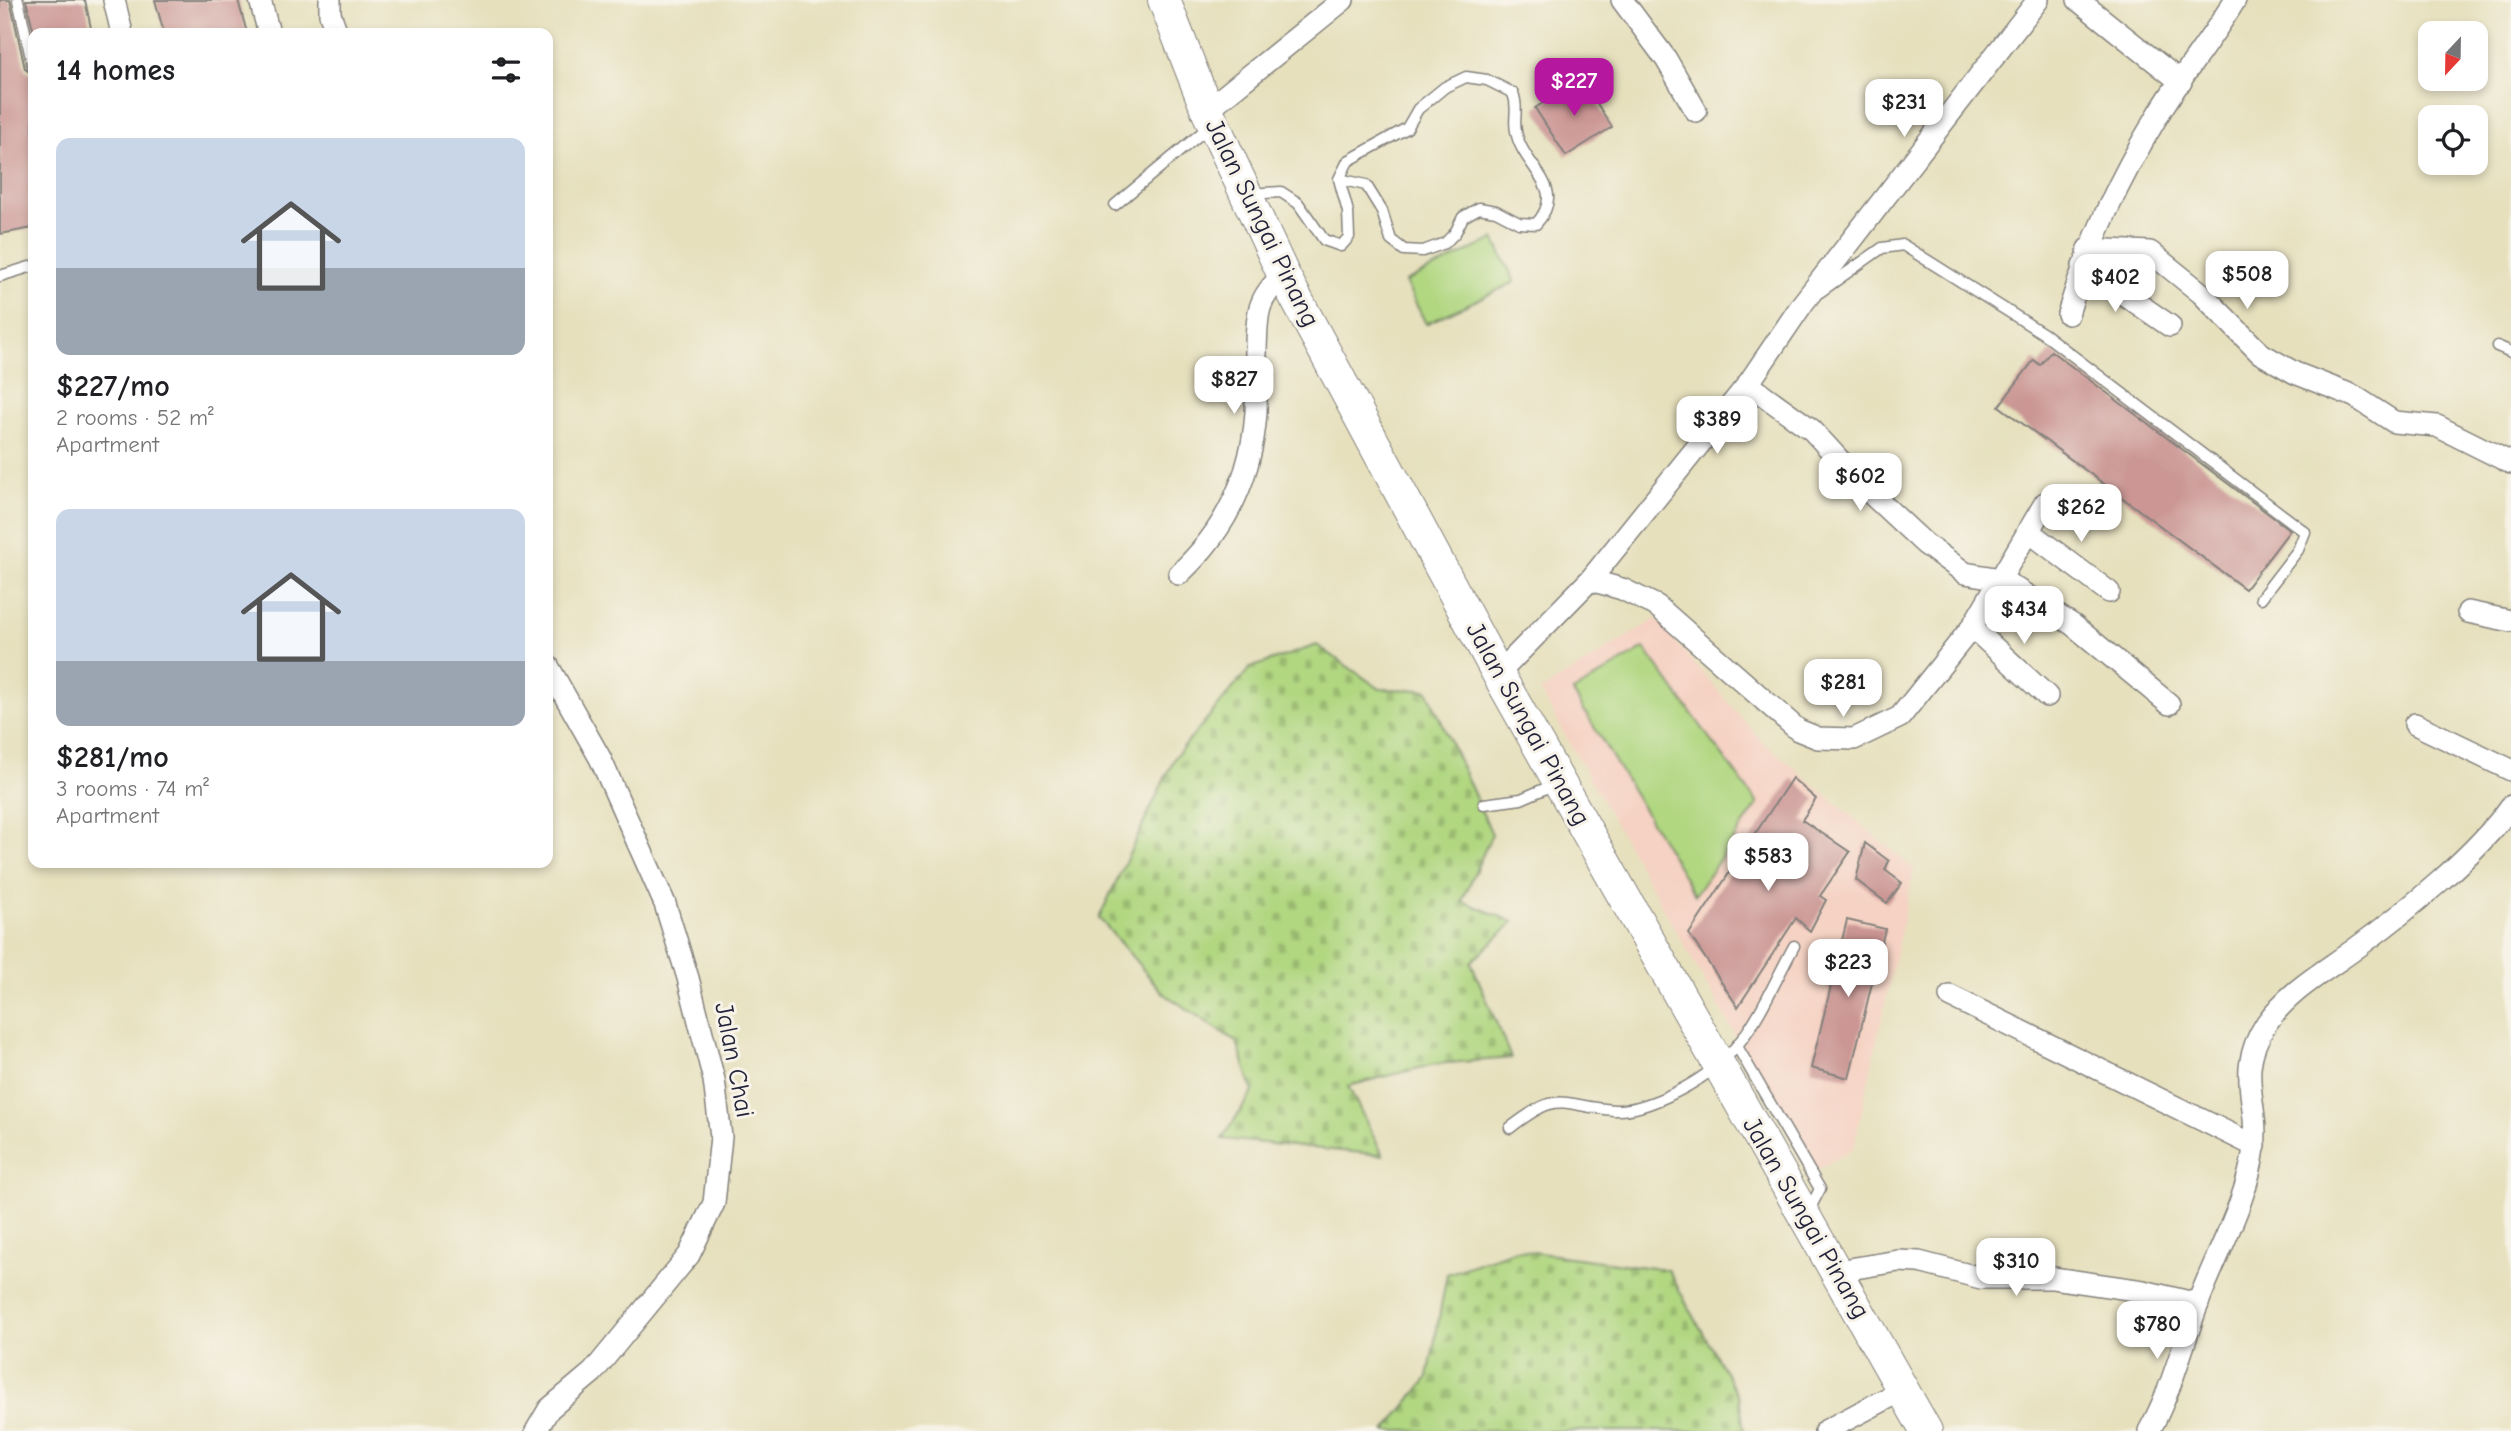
<!DOCTYPE html>
<html lang="en">
<head>
<meta charset="utf-8">
<style>
  body { margin:0; font-family:"Comic Neue",sans-serif; background:#f2f2f2; color:#202124; height:100vh; display:flex; flex-direction:column; font-size:26px; white-space:nowrap }
  * { box-sizing:border-box; margin:0 }
  p { font-size:23px; color:#757577 }
  .icon { flex:none; width:38px; height:38px; fill:none; stroke:currentColor; stroke-width:2; stroke-linecap:round; stroke-linejoin:round }
  .map { position:relative; flex:1; overflow:hidden }
  .side { position:absolute; left:28px; top:28px; width:525px; height:840px; display:flex; flex-direction:column; background:#fff; border-radius:14px; box-shadow:0 4px 10px #0003 }
  .side>* { flex:none }
  .needle { width:46px; rotate:202deg }
  .tools { position:absolute; left:2418px; top:21px; display:grid; gap:14px }
  .tools a { display:grid; place-items:center; width:70px; height:70px; border-radius:14px; background:#fff; box-shadow:0 4px 10px #0003; font-size:35px }
  .price { position:absolute; translate:-50% -60px; padding:0 16px; border-radius:14px; background:#fff; color:#222; font-size:23px; line-height:46px; filter:drop-shadow(0 2px 4px #0008) }
  .price::after { content:''; position:absolute; left:50%; top:42px; width:21px; height:16px; margin-left:-10px; background:inherit; clip-path:polygon(0 0,100% 0,50% 100%) }
  .price.active { background:#b5179e; color:#fff }
  ul { padding:0; list-style:none }
  li { display:grid; align-content:center; gap:14px; height:371px; padding:0 28px }
  li span { display:grid; place-items:center; height:217px; border-radius:14px; color:#555 }
  li>.icon { margin-inline-start:auto }
  span .icon { width:126px; height:126px; fill:#fffc; stroke-width:1 }
  li b { font-size:30px }
  h2 { display:flex; justify-content:space-between; align-items:center; height:84px; padding:0 28px; font-size:30px }
  .map>svg:first-child { display:block }
</style>
</head>
<body>
<div class="map">
<svg width="2511" height="1431" viewBox="0 0 2511 1431">
  <defs>
    <pattern id="cemetery-stones" width="16" height="16" patternUnits="userSpaceOnUse" patternTransform="scale(1.75)"><rect width="16" height="16" fill="#b1d781"/><path d="M2 7V4a2 2 0 0 1 4 0v3zM10 15v-3a2 2 0 0 1 4 0v3z" fill="#98b870"/></pattern>
  </defs>
  <rect width="100%" height="100%" fill="#f7f3e8"/>
  <filter id="ink" filterUnits="userSpaceOnUse"><feTurbulence type="fractalNoise" baseFrequency=".0143" numOctaves="2"/><feDisplacementMap in="SourceGraphic" scale="14" xChannelSelector="R" yChannelSelector="G"/><feConvolveMatrix kernelMatrix="1 2 1 2 8 2 1 2 1" color-interpolation-filters="sRGB"/></filter>
  <filter id="wash" filterUnits="userSpaceOnUse"><feTurbulence type="fractalNoise" baseFrequency=".00686" numOctaves="4" result="noise"/><feDisplacementMap in="SourceGraphic" scale="28" xChannelSelector="R" yChannelSelector="G"/><feGaussianBlur stdDeviation="1.57" result="paint"/><feColorMatrix in="noise" values="0 0 0 0 0 0 0 0 0 0 0 0 0 0 0 0 0 1.4 0 .05"/><feComposite in="paint" operator="in"/></filter>
  <g filter="url(#wash)">
    <rect width="100%" height="100%" fill="#e6e0bd"/>
    <polygon fill="#f5d2c3" points="1656,619 1761,740 1914,869 1854,1148 1813,1172 1540,691"/>
    <g fill="#b1d781" stroke="#6a7c5e" stroke-width="2">
      <polygon points="1494,239 1515,282 1426,324 1405,282"/>
      <polygon points="1644,648 1758,804 1695,895 1573,692"/>
    </g>
    <g fill="url(#cemetery-stones)" stroke="#6a7c5e" stroke-width="2">
      <polygon points="1317,645 1380,689 1427,690 1492,834 1462,901 1514,922 1471,962 1511,1058 1435,1064 1348,1086 1383,1155 1222,1139 1253,1092 1237,1042 1163,993 1099,918 1175,757 1250,668"/>
      <polygon points="1516,1250 1668,1270 1739,1397 1744,1431 1385,1431 1428,1378 1447,1274"/>
    </g>
    <g id="blocks">
      <g fill="#cb9694">
        <polygon points="0,0 10,0 25,69 33,75 33,228 0,234"/>
        <polygon points="26,0 85,0 92,33 34,33"/>
        <polygon points="155,0 238,0 247,33 164,33"/>
        <polygon points="1581,79 1612,127 1566,156 1535,108"/>
        <polygon points="2051,351 2290,530 2245,589 1999,406 2034,360 2040,365"/>
        <polygon points="1792,778 1816,799 1802,820 1850,852 1820,896 1826,900 1810,931 1796,918 1738,1007 1689,934"/>
        <polygon points="1865,843 1889,861 1885,870 1902,883 1887,903 1856,880"/>
        <polygon points="1847,920 1885,929 1849,1078 1811,1068"/>
      </g>
    </g>
  </g>
  <g filter="url(#ink)">
    <use href="#blocks" fill-opacity="0" stroke="#84817c" stroke-width="2"/>
    <g fill="none" stroke-linecap="round" stroke-linejoin="round">
      <defs>
        <g id="service">
          <polyline points="18,0 33,67"/>
          <path d="M1249 194 1281 192 1298 203 1324 240 1341 246 1349 237 1348 212 1339 179 1348 161 1407 128 1418 109 1445 87 1466 77 1487 80 1513 93C1519 109 1513 117 1516 131 1522 168 1570 186 1536 224L1519 223 1496 211 1479 208 1463 217 1455 233 1445 243 1423 251 1404 250 1391 240 1382 211 1366 185 1339 179"/>
          <polyline points="1115,205 1211,125"/>
          <polyline points="0,276 33,266"/>
          <polyline points="1820,292 1882,248 1903,245 2044,334 2305,532 2298,550 2261,598"/>
          <polyline points="2497,346 2511,352"/>
          <polyline points="1484,804 1521,799 1558,783"/>
          <polyline points="1738,1048 1820,1189 1808,1212"/>
          <path d="M1510 1128C1560 1089 1557 1105 1614 1110 1632 1111 1650 1104 1666 1097 1744 1062 1756 1017 1794 946"/>
        </g>
        <g id="minor">
          <polyline points="114,0 122,33"/>
          <polyline points="260,0 269,33"/>
          <polyline points="330,0 330,14 337,33"/>
          <polyline points="1622,0 1666,59 1696,111"/>
          <polyline points="2078,0 2181,82"/>
          <polyline points="1207,110 1343,0"/>
          <polyline points="2088,249 2150,252 2201,293 2260,353 2295,373 2354,396 2394,422 2437,426 2511,463"/>
          <polyline points="2083,266 2170,326"/>
          <path d="M2068 314C2090 241 2118 181 2158 115 2181 76 2211 40 2235 0"/>
          <polyline points="1748,384 1812,430 1866,489 1925,544 1965,573 2001,579 2073,625 2169,704"/>
          <polyline points="2028,531 2109,592"/>
          <path d="M1179 574C1226 530 1252 477 1256 412 1257 388 1253 323 1261 305 1265 293 1275 283 1283 274"/>
          <polyline points="1590,580 1622,589 1657,606 1798,730 1818,738 1854,739 1900,717 1972,627 2045,503"/>
          <polyline points="2468,612 2511,621"/>
          <polyline points="1972,627 2047,696"/>
          <polyline points="1498,674 1590,580 1748,384 1803,303 2038,0"/>
          <polyline points="2415,724 2511,770"/>
          <polyline points="1950,996 2255,1146"/>
          <polyline points="1837,1271 1898,1261 1919,1262 1981,1278 2053,1278 2143,1291 2198,1304"/>
          <polyline points="536,1431 549,1409 593,1372 689,1255 714,1203 721,1137 714,1080 688,978 665,904 600,758 548,666"/>
          <polyline points="1825,1431 1903,1390"/>
          <path d="M2149 1431C2172 1390 2182 1346 2198 1303 2217 1252 2247 1202 2254 1148 2260 1102 2234 1073 2266 1024 2289 990 2327 970 2359 946 2407 911 2477 854 2511 806"/>
        </g>
        <polyline id="primary" points="1164,0 1207,110 1283,274 1498,674 1926,1431"/>
      </defs>
      <use href="#service" stroke="#84817c" stroke-width="13"/>
      <use href="#minor" stroke="#84817c" stroke-width="24"/>
      <use href="#primary" stroke="#84817c" stroke-width="34"/>
      <use href="#service" stroke="#fff" stroke-width="10"/>
      <use href="#minor" stroke="#fff" stroke-width="21"/>
      <use href="#primary" stroke="#fff" stroke-width="32"/>
    </g>
  </g>
  <g text-anchor="middle" dominant-baseline="central" stroke-width="6" stroke-linejoin="round" paint-order="stroke">
    <g font-size="26" fill="#22223b" stroke="#f7f3e8">
      <text transform="translate(1262 223) rotate(64)">Jalan Sungai Pinang</text>
      <text transform="translate(1528 724) rotate(61)">Jalan Sungai Pinang</text>
      <text transform="translate(734 1060) rotate(79)">Jalan Chai</text>
      <text transform="translate(1806 1218) rotate(60)">Jalan Sungai Pinang</text>
    </g>
  </g>
</svg>
<div class="tools">
<a><svg class="needle" viewBox="-14 -14 28 28"><path d="M0-13l5 13h-10z" fill="#e53935"/><path d="M0 13l5-13h-10z" fill="#757577"/></svg></a>
<a><svg class="icon" aria-label="locate" viewBox="0 0 24 24"><circle cx="12" cy="12" r="6"/><path d="M12 2v4M12 18v4M2 12h4M18 12h4"/></svg></a>
</div>
<b class="price active" style="left:1574px;top:118px">$227</b>
<b class="price" style="left:1904px;top:139px">$231</b>
<b class="price" style="left:2247px;top:311px">$508</b>
<b class="price" style="left:2115px;top:314px">$402</b>
<b class="price" style="left:1234px;top:416px">$827</b>
<b class="price" style="left:1717px;top:456px">$389</b>
<b class="price" style="left:1860px;top:513px">$602</b>
<b class="price" style="left:2081px;top:544px">$262</b>
<b class="price" style="left:2024px;top:646px">$434</b>
<b class="price" style="left:1843px;top:719px">$281</b>
<b class="price" style="left:1768px;top:893px">$583</b>
<b class="price" style="left:1848px;top:999px">$223</b>
<b class="price" style="left:2016px;top:1298px">$310</b>
<b class="price" style="left:2157px;top:1361px">$780</b>
<section class="side">
<h2>14 homes<svg class="icon" aria-label="filters" viewBox="0 0 24 24"><path d="M4 7h16M4 17h16"/><circle cx="9" cy="7" r="2"/><circle cx="15" cy="17" r="2"/></svg></h2>
<ul>
<li><span style="background:linear-gradient(#c9d6e8 60%,#9aa5b1 0)"><svg class="icon" aria-label="home" viewBox="0 0 24 24"><path d="M3 11l9-7 9 7M6 9v11h12V9"/></svg></span><div><b>$227/mo</b><p>2 rooms · 52 m²</p><p>Apartment</p></div></li>
<li><span style="background:linear-gradient(#c9d6e8 70%,#9aa5b1 0)"><svg class="icon" aria-label="home" viewBox="0 0 24 24"><path d="M3 11l9-7 9 7M6 9v11h12V9"/></svg></span><div><b>$281/mo</b><p>3 rooms · 74 m²</p><p>Apartment</p></div></li>
</ul>
</section>
</div>
</body>
</html>
